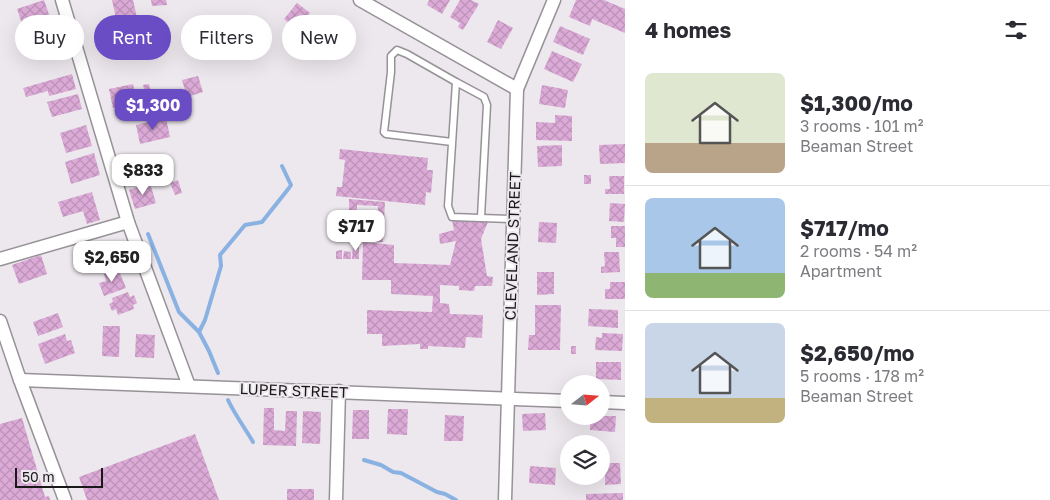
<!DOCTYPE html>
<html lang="en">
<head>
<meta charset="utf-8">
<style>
  body { margin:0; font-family:"Golos Text",sans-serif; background:#f2f2f3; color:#2b2b33; height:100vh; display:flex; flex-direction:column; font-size:19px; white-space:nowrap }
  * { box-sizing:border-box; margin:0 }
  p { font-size:16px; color:#7c7c81 }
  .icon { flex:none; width:28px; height:28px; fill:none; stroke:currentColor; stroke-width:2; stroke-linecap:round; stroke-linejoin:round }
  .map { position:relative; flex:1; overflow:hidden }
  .side { display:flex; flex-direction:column; background:#fff; width:425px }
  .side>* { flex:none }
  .top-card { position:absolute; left:15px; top:15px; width:475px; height:45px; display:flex; gap:10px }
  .needle { width:32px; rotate:73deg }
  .fabs { position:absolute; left:560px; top:375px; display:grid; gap:10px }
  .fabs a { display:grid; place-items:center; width:50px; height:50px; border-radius:50%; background:#fff; box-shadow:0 5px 20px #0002; font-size:25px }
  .scale { position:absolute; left:15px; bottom:12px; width:88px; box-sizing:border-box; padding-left:5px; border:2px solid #1a191a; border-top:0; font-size:14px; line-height:18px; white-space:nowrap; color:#1a191a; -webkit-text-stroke:4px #ede8ed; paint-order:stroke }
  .price { position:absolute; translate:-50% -42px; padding:0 11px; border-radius:10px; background:#fff; color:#222; font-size:16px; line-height:32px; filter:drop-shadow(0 1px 2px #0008) }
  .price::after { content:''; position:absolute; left:50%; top:30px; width:15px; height:11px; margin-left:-8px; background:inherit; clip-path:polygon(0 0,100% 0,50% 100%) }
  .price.on { background:#6a4cc5; color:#fff }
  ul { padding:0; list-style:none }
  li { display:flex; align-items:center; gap:15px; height:125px; padding:0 20px }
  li+li { border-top:1px solid #e1e1e2 }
  li span { display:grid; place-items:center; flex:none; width:140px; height:100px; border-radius:8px; color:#555 }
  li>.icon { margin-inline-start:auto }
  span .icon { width:60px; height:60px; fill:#fffc; stroke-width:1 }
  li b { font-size:21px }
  h2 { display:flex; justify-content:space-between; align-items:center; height:60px; padding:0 20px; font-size:21px }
  .pill { padding:0 18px; border-radius:22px; background:#fff; box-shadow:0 5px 20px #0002; font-size:18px; line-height:45px }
  .pill.on { background:#6a4cc5; color:#fff }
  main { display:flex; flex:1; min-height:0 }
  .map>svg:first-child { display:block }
</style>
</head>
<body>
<main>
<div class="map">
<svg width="625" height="500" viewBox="0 0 625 500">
  <defs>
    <pattern id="building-cross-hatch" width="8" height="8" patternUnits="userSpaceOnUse" patternTransform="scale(1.25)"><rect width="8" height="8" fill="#dcaad7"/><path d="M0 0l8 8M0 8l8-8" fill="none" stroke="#bc92b8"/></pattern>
  </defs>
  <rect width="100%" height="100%" fill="#ede8ed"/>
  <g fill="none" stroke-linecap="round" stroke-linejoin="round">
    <g stroke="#89b2e3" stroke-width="4">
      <polyline points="148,234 179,312 199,332 209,351 218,373"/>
      <polyline points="199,332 205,320 221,266 220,255 245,225 262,222 289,188 291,185 282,166"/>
      <path d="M228 400C235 415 245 428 253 442"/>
      <polyline points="364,460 381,465 393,472 401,473 437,492 445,494 456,500"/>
    </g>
  </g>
  <g fill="url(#building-cross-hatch)">
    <polygon points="44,0 51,20 24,30 17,9"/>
    <polygon points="112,0 133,0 138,22 118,27"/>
    <polygon points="151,0 166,0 167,5 152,6"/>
    <polygon points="429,0 450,0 442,14 427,5"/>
    <polygon points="460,0 471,0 479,4 463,30 458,27 460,23 450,17"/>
    <polygon points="576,0 604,0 625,9 625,33 592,19 590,26 569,17"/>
    <polygon points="297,3 310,13 297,29 284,19"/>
    <polygon points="498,20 513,28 501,49 487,42"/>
    <polygon points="560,26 590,39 583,55 553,42"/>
    <polygon points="552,51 582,64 573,82 544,69"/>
    <polygon points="72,74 76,89 49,96 48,91 26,97 23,88"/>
    <polygon points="198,76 203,92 187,97 182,80"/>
    <polygon points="133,84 137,102 113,108 109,89"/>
    <polygon points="149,84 151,92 145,93 143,85"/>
    <polygon points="542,85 568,90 565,108 539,104"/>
    <polygon points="78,94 82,109 52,117 47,102"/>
    <polygon points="555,115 572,116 572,141 536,140 536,122 555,123"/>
    <polygon points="166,118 170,137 140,144 136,125"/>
    <polygon points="86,125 92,146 66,153 60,133"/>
    <polygon points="625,144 625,163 600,164 599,145"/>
    <polygon points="562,145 562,166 538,167 537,146"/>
    <polygon points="340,149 428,158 427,170 433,170 431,193 426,192 425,205 336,196 337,187 342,187 345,160 339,159"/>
    <polygon points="94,153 100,175 71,184 65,162"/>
    <rect x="584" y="175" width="7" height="9"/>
    <polygon points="609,176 624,176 624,194 605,194 605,189 610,189"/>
    <polygon points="178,180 182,193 175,195 170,183"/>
    <polygon points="150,183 156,203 135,209 129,190"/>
    <polygon points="92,192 100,220 87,224 83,211 63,217 58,202"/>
    <polygon points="349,199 385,202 383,242 376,242 378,206 357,205 357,215 349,214"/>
    <polygon points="610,203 625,204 624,222 609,221"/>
    <polygon points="452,220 488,222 481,239 487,276 493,277 492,286 475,286 474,291 459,290 459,286 440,285 440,303 449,304 450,314 483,315 482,338 466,337 465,348 428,346 428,349 420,349 420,344 382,346 382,334 367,334 367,310 432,312 433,296 391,294 391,280 362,280 363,242 394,245 394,263 450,265 456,241 440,244 439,234 454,230"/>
    <polygon points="539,222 557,223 556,243 538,242"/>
    <polygon points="611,226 625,226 625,247 616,247 616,238 611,238"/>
    <polygon points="353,245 359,245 359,259 352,259"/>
    <polygon points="342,250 342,259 336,259 336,251"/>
    <polygon points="344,251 351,252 351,259 343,259"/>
    <polygon points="604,252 619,252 620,272 601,273 601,267 605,266"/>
    <polygon points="41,255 47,274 19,284 12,265"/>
    <polygon points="118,268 126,288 104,296 99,283 106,281 104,274"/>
    <polygon points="537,272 554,272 554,294 537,295"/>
    <polygon points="610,282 625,282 625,299 605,299 605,289 610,289"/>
    <polygon points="128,292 130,297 134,295 137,303 133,305 134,309 118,315 116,309 112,311 109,304 113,302 112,298"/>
    <polygon points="535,305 561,305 560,350 528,350 529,335 535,335"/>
    <polygon points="589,309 618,310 618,328 588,326"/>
    <polygon points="58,313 63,327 38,336 33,322"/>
    <polygon points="103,326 120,326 119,357 102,356"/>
    <polygon points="602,333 623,334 622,351 595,350 596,337 602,338"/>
    <polygon points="65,334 67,341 71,340 75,353 45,364 38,344"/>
    <polygon points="136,334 155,335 154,358 135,357"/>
    <rect x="571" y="346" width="5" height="8"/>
    <polygon points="596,362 621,362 621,380 596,379"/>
    <polygon points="264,408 274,408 274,430 285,431 286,411 297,411 296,446 263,445"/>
    <polygon points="388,409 408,409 407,435 387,434"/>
    <polygon points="353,410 369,410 369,439 352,439"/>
    <polygon points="303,411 321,412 320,444 302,443"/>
    <polygon points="545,413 546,430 523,431 522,414"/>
    <polygon points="445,415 464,416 463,441 444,441"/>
    <polygon points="590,416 616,416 615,432 590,430"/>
    <polygon points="22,418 45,497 49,496 50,500 0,500 0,424"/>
    <polygon points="195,434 219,500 87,500 79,477"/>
    <polygon points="605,463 620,463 621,484 605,485"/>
    <polygon points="530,466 556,468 555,485 529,483"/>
    <rect x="287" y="489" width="27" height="11"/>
    <polygon points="623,493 623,500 586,500 586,494"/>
  </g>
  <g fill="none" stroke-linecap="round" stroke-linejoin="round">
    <defs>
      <g id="lane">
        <polyline points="456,82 484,97 487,105 481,217"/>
        <polyline points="452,142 386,134 384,132 391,72 391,56 397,50 407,54 456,82 448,206 452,217 513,219"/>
      </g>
      <g id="street">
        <polyline points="62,0 128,222 189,386"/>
        <polyline points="360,0 517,89"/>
        <polyline points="0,259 128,222"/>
        <polyline points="0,321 20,380 65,500"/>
        <polyline points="20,380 569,401"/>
        <polyline points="601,402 625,403"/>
        <polyline points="336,500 339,391"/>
        <polyline points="505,500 517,89 554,0"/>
      </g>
    </defs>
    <use href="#lane" stroke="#979297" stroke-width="9"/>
    <use href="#street" stroke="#979297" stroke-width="15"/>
    <use href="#lane" stroke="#fff" stroke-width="6"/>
    <use href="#street" stroke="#fff" stroke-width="12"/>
  </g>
  <g text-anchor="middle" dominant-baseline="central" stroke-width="4" stroke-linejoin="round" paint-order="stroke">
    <g font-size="15" fill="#1a191a" stroke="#ede8ed">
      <text transform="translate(512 246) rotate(-88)">CLEVELAND STREET</text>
      <text transform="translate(294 390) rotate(2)">LUPER STREET</text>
    </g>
  </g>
</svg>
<div class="fabs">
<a><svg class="needle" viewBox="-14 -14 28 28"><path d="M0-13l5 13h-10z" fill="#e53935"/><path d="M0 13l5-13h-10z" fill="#7c7c81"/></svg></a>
<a><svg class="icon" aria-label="layers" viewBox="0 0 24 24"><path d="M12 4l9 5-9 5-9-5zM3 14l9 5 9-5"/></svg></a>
</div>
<div class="scale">50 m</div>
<b class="price on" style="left:153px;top:131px">$1,300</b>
<b class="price" style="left:143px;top:196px">$833</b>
<b class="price" style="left:356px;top:252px">$717</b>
<b class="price" style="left:112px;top:283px">$2,650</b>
<div class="top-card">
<a class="pill">Buy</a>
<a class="pill on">Rent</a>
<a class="pill">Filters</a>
<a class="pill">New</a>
</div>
</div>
<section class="side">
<h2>4 homes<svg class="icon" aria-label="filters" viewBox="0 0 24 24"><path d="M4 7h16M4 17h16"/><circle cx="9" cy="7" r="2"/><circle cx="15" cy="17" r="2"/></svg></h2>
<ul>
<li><span style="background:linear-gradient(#dfe7d0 70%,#b9a48a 0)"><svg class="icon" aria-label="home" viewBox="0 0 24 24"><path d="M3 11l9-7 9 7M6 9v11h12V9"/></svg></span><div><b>$1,300/mo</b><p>3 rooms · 101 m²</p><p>Beaman Street</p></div></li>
<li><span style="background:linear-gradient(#a9c7e8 75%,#8fb573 0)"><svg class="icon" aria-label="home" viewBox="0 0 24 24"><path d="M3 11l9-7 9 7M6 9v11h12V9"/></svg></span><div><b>$717/mo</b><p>2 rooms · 54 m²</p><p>Apartment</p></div></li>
<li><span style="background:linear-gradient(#c9d6e8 75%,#c2b280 0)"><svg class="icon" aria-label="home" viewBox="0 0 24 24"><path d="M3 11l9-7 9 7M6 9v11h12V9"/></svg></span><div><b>$2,650/mo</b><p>5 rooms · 178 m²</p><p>Beaman Street</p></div></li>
</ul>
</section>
</main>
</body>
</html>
